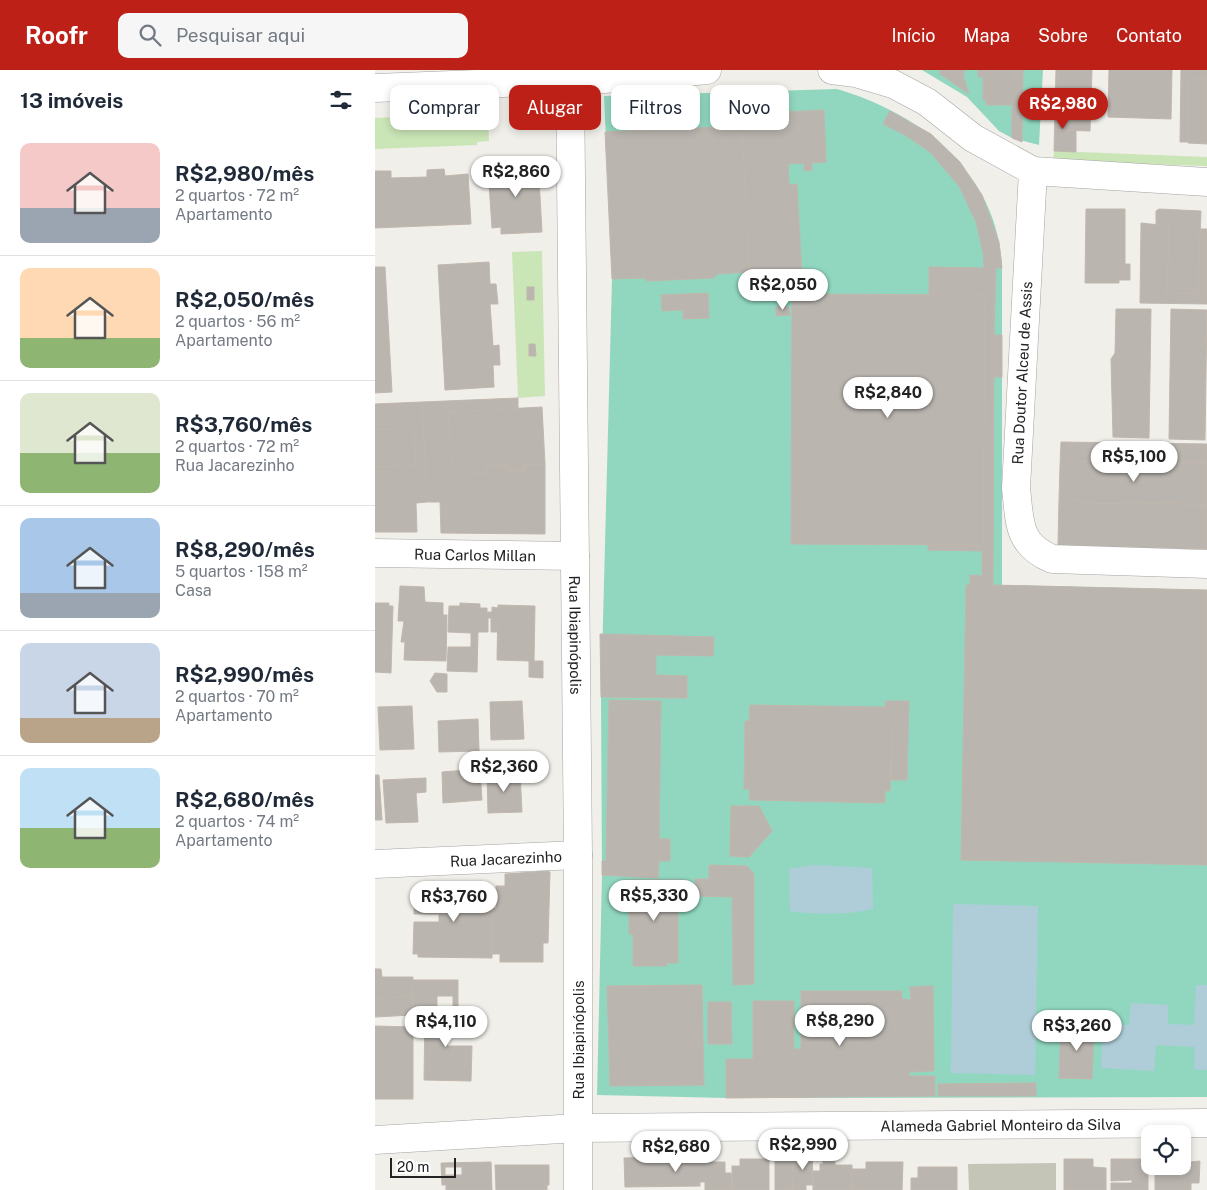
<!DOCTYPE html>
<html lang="pt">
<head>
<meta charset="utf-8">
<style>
  body { margin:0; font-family:"Public Sans",sans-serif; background:#f6f6f7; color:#1f2937; height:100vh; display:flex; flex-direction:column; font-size:19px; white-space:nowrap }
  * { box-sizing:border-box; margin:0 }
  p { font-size:16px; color:#747a83 }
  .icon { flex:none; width:28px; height:28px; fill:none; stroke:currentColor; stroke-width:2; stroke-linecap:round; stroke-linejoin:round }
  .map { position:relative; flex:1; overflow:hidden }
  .side { display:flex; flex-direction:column; background:#fff; width:375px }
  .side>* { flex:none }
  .guide { position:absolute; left:15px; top:15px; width:475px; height:45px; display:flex; gap:10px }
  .tools { position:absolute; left:766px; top:1055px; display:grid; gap:10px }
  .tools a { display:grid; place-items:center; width:50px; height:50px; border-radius:10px; background:#fff; box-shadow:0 2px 8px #0003; font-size:25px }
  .scale { position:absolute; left:15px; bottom:12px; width:66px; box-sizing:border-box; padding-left:5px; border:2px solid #222; border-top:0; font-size:14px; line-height:18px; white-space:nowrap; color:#222; -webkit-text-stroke:4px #fff; paint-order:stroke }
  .price { position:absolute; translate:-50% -42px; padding:0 11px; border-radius:18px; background:#fff; color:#222; font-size:16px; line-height:32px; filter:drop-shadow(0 1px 2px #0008) }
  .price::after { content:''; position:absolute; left:50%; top:30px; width:15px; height:11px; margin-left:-8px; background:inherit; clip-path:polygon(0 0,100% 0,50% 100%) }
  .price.on { background:#bd2016; color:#fff }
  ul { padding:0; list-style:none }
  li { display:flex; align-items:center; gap:15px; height:125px; padding:0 20px }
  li+li { border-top:1px solid #e0e1e3 }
  li span { display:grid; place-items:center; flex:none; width:140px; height:100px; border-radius:10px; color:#555 }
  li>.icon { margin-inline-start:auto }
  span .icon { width:60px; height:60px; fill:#fffc; stroke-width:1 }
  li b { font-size:21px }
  h2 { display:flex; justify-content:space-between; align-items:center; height:60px; padding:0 20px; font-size:21px }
  .pill { padding:0 18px; border-radius:10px; background:#fff; box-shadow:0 2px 8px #0003; font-size:18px; line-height:45px }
  .pill.on { background:#bd2016; color:#fff }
  header { display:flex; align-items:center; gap:30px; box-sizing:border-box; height:70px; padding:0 25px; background:#bd2016; color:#fff }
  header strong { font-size:24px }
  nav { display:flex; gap:28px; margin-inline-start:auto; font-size:18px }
  .search { width:350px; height:45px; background:#f6f6f7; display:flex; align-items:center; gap:12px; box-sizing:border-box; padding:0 18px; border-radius:10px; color:#747a83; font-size:19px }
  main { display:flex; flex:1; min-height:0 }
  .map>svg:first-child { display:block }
</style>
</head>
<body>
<header>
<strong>Roofr</strong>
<div class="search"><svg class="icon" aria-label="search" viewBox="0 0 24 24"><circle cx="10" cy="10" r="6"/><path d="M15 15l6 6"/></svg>Pesquisar aqui</div>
<nav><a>Início</a><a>Mapa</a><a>Sobre</a><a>Contato</a></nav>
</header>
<main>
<section class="side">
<h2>13 imóveis<svg class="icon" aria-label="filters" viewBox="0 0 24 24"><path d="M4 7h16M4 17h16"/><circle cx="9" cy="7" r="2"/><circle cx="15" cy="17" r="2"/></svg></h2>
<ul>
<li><span style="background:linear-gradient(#f6c9c9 65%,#9aa5b1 0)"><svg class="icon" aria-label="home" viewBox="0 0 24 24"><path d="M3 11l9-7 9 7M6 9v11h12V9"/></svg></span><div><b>R$2,980/mês</b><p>2 quartos · 72 m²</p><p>Apartamento</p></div></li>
<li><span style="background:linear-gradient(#ffd9b3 70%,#8fb573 0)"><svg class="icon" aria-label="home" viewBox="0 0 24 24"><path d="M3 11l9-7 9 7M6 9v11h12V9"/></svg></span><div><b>R$2,050/mês</b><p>2 quartos · 56 m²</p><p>Apartamento</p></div></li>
<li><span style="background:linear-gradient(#dfe7d0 60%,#8fb573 0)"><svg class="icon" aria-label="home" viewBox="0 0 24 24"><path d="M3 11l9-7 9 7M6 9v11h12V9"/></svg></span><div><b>R$3,760/mês</b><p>2 quartos · 72 m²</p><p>Rua Jacarezinho</p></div></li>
<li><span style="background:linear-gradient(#a9c7e8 75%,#9aa5b1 0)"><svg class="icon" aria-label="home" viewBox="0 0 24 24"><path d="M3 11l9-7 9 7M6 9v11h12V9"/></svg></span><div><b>R$8,290/mês</b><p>5 quartos · 158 m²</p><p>Casa</p></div></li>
<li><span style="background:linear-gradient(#c9d6e8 75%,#b9a48a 0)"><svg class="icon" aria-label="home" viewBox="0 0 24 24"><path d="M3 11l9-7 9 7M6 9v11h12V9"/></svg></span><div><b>R$2,990/mês</b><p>2 quartos · 70 m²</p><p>Apartamento</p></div></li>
<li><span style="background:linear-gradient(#bfe0f5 60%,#8fb573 0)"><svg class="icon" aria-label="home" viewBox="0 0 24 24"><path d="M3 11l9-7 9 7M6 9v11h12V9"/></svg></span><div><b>R$2,680/mês</b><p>2 quartos · 74 m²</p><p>Apartamento</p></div></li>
</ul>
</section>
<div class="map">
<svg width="832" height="1120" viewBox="0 0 832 1120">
  <rect width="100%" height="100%" fill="#f1efea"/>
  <polygon fill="#c4c5b6" points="681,1093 681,1120 594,1120 593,1094"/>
  <g fill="#cae5b6">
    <polygon points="113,43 114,71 102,72 102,75 0,79 0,48"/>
    <polygon points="679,81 832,87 832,96 678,91"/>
    <polygon points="167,181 170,326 143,328 137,182"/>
  </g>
  <g fill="#91d7c0">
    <polygon points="547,0 668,0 664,75 637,68 624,61 592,27"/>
    <path d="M462 19C545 43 624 104 627 198V515L832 520V1027L351 1028 222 1025 227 805 226 627 237 209 229 26Z"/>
  </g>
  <g fill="#afcdd9">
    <path d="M438 795 497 798 498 839C470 845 443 845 415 841L414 799Z"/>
    <polygon points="578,834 663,836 660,1005 576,1003"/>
    <polygon points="821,915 832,915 832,1000 819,999 820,977 781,975 779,1001 726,998 728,954 754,955 756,933 793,935 793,954 819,955"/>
  </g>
  <g fill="#bab5af" stroke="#c1b7ad" fill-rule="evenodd">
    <polygon points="565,0 590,0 588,5 594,24 565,4"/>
    <polygon points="603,0 648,0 647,72 637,68 637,35 611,35 611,30 608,30 608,7 603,7"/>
    <polygon points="681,0 684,0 682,60 701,61 701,82 679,81"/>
    <polygon points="684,0 717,0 715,61 682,60"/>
    <polygon points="734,0 797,0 796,49 733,47"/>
    <polygon points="806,0 832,0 832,9 814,9 813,72 805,72"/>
    <polygon points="814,9 832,9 832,74 813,73"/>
    <polygon points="449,40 451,92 437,93 437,100 429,101 429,93 413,94 414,115 422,114 427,206 388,208 388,202 374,202 366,44"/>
    <polygon points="515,41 556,64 585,92 607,125 624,172 627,198 621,198 619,265 627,265 627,307 619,307 618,515 832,520 832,795 586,790 591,515 595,515 595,505 607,506 607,481 553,480 553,475 608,475 610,225 554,225 554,197 609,198 608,182 601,152 584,116 555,82 530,65 508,54"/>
    <polygon points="367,56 374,202 342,204 339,208 272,211 269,208 237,209 230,62"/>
    <polygon points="163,91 167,162 126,164 126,157 117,158 113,99 123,98 123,93"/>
    <polygon points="69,99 70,106 93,104 96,154 0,158 0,101 16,101 16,108 52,107 52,100"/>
    <polygon points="711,139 750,139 750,194 755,194 755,210 744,210 744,213 710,213"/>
    <polygon points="784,139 826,141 823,224 792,223 794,156 781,156 781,141"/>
    <polygon points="766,153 794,156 792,223 823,224 825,159 832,159 832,234 765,233"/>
    <polygon points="114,192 115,214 121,214 123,234 115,234 118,276 124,275 125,295 118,295 119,317 70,320 63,195"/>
    <polygon points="0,197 10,197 17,322 0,323"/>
    <rect x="152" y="217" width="7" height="13"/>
    <polygon points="333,223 334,248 308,249 308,240 287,241 286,225"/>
    <polygon points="417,224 610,225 608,475 416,474"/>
    <polygon points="401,237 414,237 415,245 401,246"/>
    <polygon points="741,239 776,239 774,368 738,367 736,289 740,283"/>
    <polygon points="796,239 832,240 830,370 794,369"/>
    <polygon points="154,274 160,274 161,286 154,286"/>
    <polygon points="143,328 143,339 73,342 77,398 95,397 95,403 111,402 111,396 133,395 133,401 150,400 149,395 170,394 170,464 66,463 65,432 52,432 47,332"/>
    <polygon points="47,332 52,432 41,433 42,462 0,462 0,397 41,395 39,358 0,360 0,334"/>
    <polygon points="167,337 170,394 149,395 150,400 133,401 133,395 111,396 111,402 95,403 95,397 77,398 73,342"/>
    <polygon points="39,358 41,395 0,397 0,360"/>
    <polygon points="686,372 832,374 832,393 793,393 793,399 778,398 775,392 694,391 694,396 685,396"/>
    <polygon points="694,391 775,392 778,398 793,399 793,393 832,393 832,436 809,435 809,433 708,434 708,431 684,430 685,396 694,396"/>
    <polygon points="684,430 708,431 708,434 809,433 809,435 832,436 832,479 683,475"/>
    <polygon points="25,516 49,517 50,532 68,533 68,545 72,545 71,591 29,590 30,572 26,572 29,551 23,551"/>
    <polygon points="0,533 14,533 14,536 18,536 16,603 0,602"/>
    <polygon points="85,533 105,534 105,538 112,538 112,542 117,542 117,537 123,538 123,562 116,562 116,548 113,548 113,562 103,562 102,602 72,601 73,577 96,577 96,563 73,562 74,536 85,536"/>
    <polygon points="123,535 160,536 159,591 168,591 168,608 154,607 154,591 122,590"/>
    <polygon points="225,564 339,567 338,586 281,585 281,605 312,606 312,628 226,627"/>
    <polygon points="60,603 72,604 72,622 62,622 55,611"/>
    <polygon points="234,630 286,631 284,769 295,769 295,791 284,791 283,808 227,805 227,791 231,791"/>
    <polygon points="147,631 149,669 116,670 115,632"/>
    <polygon points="510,631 534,631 532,710 516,710 517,653 511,653"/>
    <polygon points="375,635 512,637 511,653 517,653 515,721 510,721 510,733 374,730 375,719 369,719 370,651 374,651"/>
    <polygon points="37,636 39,679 5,680 3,637"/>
    <polygon points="103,649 104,681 64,682 63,651"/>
    <polygon points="105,699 107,730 68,733 67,702"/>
    <polygon points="145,702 147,742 113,743 112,703"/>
    <polygon points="0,705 4,705 7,750 0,750"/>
    <polygon points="51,708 51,722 41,723 43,752 11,753 8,710"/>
    <polygon points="356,736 384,736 397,761 374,787 355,786"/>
    <polygon points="334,795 372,796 379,804 379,914 358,915 357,827 320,826 320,809 334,809"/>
    <polygon points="173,801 175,802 173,873 168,873 168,892 125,892 125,884 117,884 117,838 121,838 121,816 130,816 130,804"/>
    <polygon points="254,810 310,810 310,829 299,829 299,824 280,824 280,830 289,830 289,837 303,837 303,893 291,893 292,896 258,896 258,864 254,864"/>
    <polygon points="40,819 117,819 117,888 43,887 43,884 38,884 39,852 64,852 64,844 39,844"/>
    <polygon points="0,899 6,899 7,907 38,907 38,926 0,929"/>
    <polygon points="38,910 83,910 83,939 78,939 78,926 62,926 62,940 38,940"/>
    <polygon points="327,915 329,1015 235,1016 232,916"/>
    <polygon points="558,916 559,1001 534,1002 534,1006 560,1006 560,1026 351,1028 351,989 378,989 378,931 419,931 419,979 426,979 426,921 527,921 527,929 536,930 535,917"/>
    <polygon points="38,926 38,945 0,947 0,929"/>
    <polygon points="333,932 356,932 357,974 333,974"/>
    <polygon points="50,943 95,944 95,961 72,961 72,976 97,976 96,1011 49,1010"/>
    <polygon points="686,955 719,956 717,1009 684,1008"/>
    <polygon points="0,956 38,957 38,1029 0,1029"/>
    <polygon points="661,1013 661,1026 563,1026 563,1014"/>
    <polygon points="427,1078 437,1078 438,1115 431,1115 431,1120 417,1120 417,1090 427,1090"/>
    <polygon points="437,1078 460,1078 460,1095 477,1095 477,1120 438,1120 438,1101 445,1101 445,1094 448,1094 448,1088 437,1088"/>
    <polygon points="331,1086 331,1092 350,1092 350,1103 356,1103 357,1120 330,1120 330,1112 325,1112 325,1116 250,1117 249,1088"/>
    <polygon points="808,1088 815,1088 815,1092 825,1091 824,1113 816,1113 816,1120 780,1120 780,1096 808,1096"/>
    <polygon points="365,1089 394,1089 394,1120 357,1120 357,1096 365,1096"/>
    <polygon points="689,1089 718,1089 718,1097 731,1098 731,1120 689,1120"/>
    <polygon points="736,1089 773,1089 773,1120 736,1120 736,1113 757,1113 757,1110 736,1111"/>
    <rect x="400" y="1090" width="17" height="30"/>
    <path d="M116 1092 117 1120H71V1115H67L66 1093ZM70 1097H87V1105H70Z"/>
    <polygon points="491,1092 528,1092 527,1120 477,1120 477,1099 491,1099"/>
    <polygon points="120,1095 174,1095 174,1115 172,1115 172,1120 121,1120"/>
    <polygon points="543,1097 582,1097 582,1120 536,1120 536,1108 543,1108"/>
  </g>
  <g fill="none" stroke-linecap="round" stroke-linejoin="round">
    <defs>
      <g id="minor">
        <polyline points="457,0 481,3 518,14 552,32 598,68 658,101 832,112"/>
        <path id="s1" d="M195 10 203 785V1120"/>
        <polyline points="0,18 229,9 332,0"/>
        <path d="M658 101 641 418C645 452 642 474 677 489L832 494"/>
        <path id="s2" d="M0 483 200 486"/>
        <path id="s3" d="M0 794 203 785"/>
        <path id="s4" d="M0 1070 203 1058 832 1053"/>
      </g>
    </defs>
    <use href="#minor" stroke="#a3a3a3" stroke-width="29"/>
    <use href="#minor" stroke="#fff" stroke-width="28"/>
  </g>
  <g text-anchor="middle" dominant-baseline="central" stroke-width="4" stroke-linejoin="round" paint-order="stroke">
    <g font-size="15" fill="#222" stroke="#fff">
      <text transform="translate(647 303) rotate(-87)">Rua Doutor Alceu de Assis</text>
      <text stroke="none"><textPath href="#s2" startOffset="100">Rua Carlos Millan</textPath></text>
      <text stroke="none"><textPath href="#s1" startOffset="555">Rua Ibiapinópolis</textPath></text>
      <text stroke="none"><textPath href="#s3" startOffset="131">Rua Jacarezinho</textPath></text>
      <text transform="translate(203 970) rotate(-90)">Rua Ibiapinópolis</text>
      <text stroke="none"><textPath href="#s4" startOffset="626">Alameda Gabriel Monteiro da Silva</textPath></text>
    </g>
  </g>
</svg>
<div class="tools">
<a><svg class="icon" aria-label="locate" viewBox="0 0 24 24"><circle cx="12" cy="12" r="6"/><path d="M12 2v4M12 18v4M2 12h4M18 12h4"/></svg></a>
</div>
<div class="scale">20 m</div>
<b class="price on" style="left:688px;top:60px">R$2,980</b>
<b class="price" style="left:141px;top:128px">R$2,860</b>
<b class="price" style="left:408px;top:241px">R$2,050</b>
<b class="price" style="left:513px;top:349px">R$2,840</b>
<b class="price" style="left:759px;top:413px">R$5,100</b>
<b class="price" style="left:129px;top:723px">R$2,360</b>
<b class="price" style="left:279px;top:852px">R$5,330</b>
<b class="price" style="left:79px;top:853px">R$3,760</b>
<b class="price" style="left:465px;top:977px">R$8,290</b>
<b class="price" style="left:71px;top:978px">R$4,110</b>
<b class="price" style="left:702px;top:982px">R$3,260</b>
<b class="price" style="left:428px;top:1101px">R$2,990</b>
<b class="price" style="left:301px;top:1103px">R$2,680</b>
<div class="guide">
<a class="pill">Comprar</a>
<a class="pill on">Alugar</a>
<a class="pill">Filtros</a>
<a class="pill">Novo</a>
</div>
</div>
</main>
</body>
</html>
